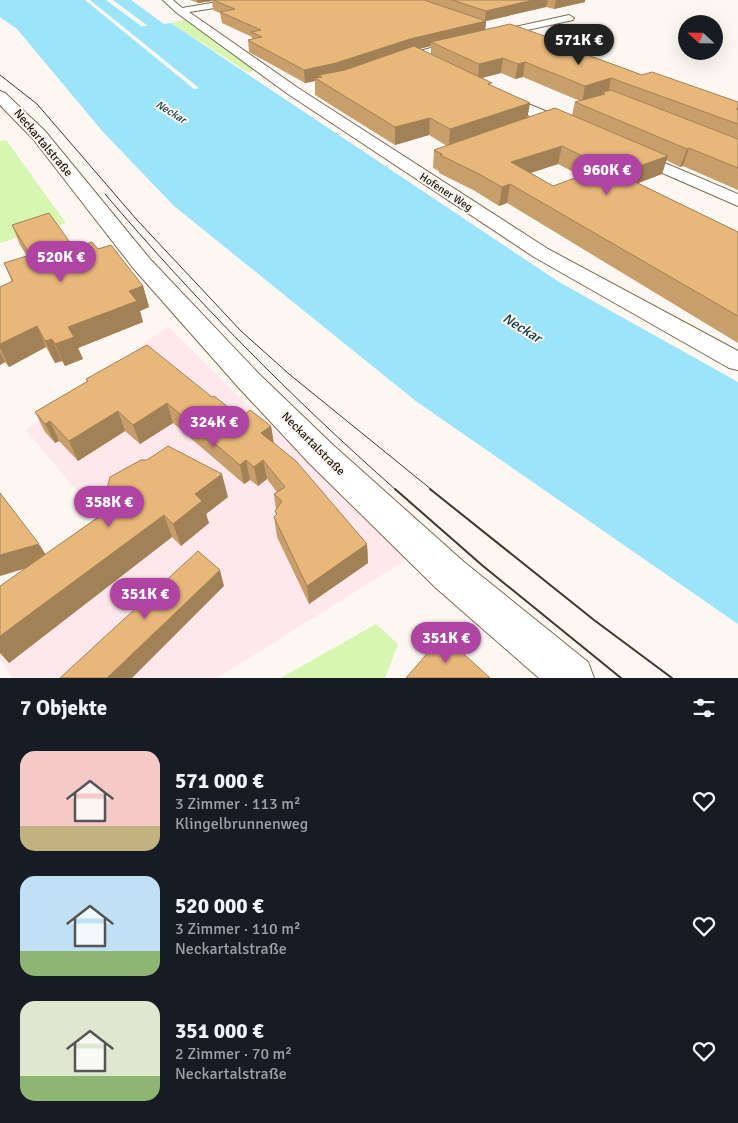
<!DOCTYPE html>
<html lang="de">
<head>
<meta charset="utf-8">
<style>
  body { margin:0; font-family:Signika,sans-serif; background:#242831; color:#f1f3f6; height:100vh; display:flex; flex-direction:column; font-size:19px; white-space:nowrap }
  * { box-sizing:border-box; margin:0 }
  p { font-size:16px; color:#9ea1a6 }
  .icon { flex:none; width:28px; height:28px; fill:none; stroke:currentColor; stroke-width:2; stroke-linecap:round; stroke-linejoin:round }
  .map { position:relative; height:678px; overflow:hidden }
  .side { display:flex; flex-direction:column; background:#171b24; flex:1 }
  .side>* { flex:none }
  .needle { width:32px; rotate:292deg }
  .tools { position:absolute; left:678px; top:15px; display:grid; gap:10px }
  .tools a { display:grid; place-items:center; width:45px; height:45px; border-radius:50%; background:#171b24; box-shadow:0 5px 20px #0002; font-size:25px }
  .price { position:absolute; translate:-50% -42px; padding:0 11px; border-radius:18px; background:#b044a3; color:#fff; font-size:16px; line-height:32px; filter:drop-shadow(0 1px 2px #0008) }
  .price::after { content:''; position:absolute; left:50%; top:30px; width:15px; height:11px; margin-left:-8px; background:inherit; clip-path:polygon(0 0,100% 0,50% 100%) }
  .price.selected { background:#222; color:#fff }
  ul { padding:0; list-style:none }
  li { display:flex; align-items:center; gap:15px; height:125px; padding:0 20px }
  li span { display:grid; place-items:center; flex:none; width:140px; height:100px; border-radius:15px; color:#555 }
  li>.icon { margin-inline-start:auto }
  span .icon { width:60px; height:60px; fill:#fffc; stroke-width:1 }
  li b { font-size:21px }
  h2 { display:flex; justify-content:space-between; align-items:center; height:60px; padding:0 20px; font-size:21px }
  .map>svg:first-child { display:block }
</style>
</head>
<body>
<div class="map">
<svg width="738" height="678" viewBox="0 0 738 678">
  <rect width="100%" height="100%" fill="#fcf7f1"/>
  <polygon fill="#fee8eb" points="168,326 237,395 411,557 217,678 12,678 0,659 0,611 110,531 26,430"/>
  <g fill="#d7f6b1">
    <polygon points="187,19 255,69 249,73 171,23"/>
    <polygon points="6,140 66,223 0,243 0,141"/>
    <polygon points="376,624 398,644 385,678 281,678"/>
  </g>
  <polygon fill="#9ce4f9" points="0,0 85,0 194,89 199,88 90,0 106,0 141,26 148,26 113,0 131,0 164,24 171,23 559,282 738,382 738,624 417,402 174,206 103,132 17,29 0,17"/>
  <g fill="none" stroke-linecap="round" stroke-linejoin="round">
    <defs>
      <g id="minor">
        <polygon points="163,0 173,0 182,8 229,0 251,0 246,3 189,12 298,88 548,249 738,351 738,370 729,368 534,257 288,94 177,13"/>
        <polygon points="569,15 574,18 573,20 505,35 396,65 390,61 392,58 501,30"/>
        <polygon points="499,92 572,122 574,125 572,128 567,129 534,118 494,99 492,96"/>
        <polygon points="634,150 738,194 738,206 628,158 626,155 628,152"/>
      </g>
      <polygon id="major" points="0,91 5,93 45,131 150,259 259,374 333,445 464,562 588,662 594,678 539,678 436,588 309,463 239,388 134,269 33,139 0,105"/>
    </defs>
    <use href="#minor" stroke="#7f6a51" stroke-width="2"/>
    <use href="#major" stroke="#7f6a51" stroke-width="2"/>
    <use href="#minor" fill="#fff" fill-rule="evenodd"/>
    <use href="#major" fill="#fff" fill-rule="evenodd"/>
    <g stroke="#3f372e" stroke-width="1">
      <polyline points="0,75 37,104 137,220 241,331 289,374 432,490"/>
      <path d="M105 194C196 301 291 397 396 490"/>
    </g>
    <g stroke="#3f372e" stroke-width="2">
      <polyline points="395,489 483,566 621,678"/>
      <polyline points="430,489 594,620 672,678"/>
    </g>
  </g>
  <g fill="#c89e6a" fill-rule="evenodd">
    <path d="M190 0H585V2L554 9 546 7 486 21 485 30 559 41V42L588 56 642 75 738 102V190L683 166 680 167 666 160 662 174 638 183 738 232V343L507 203 499 206 475 191 439 173V171L433 168 434 150 447 146 429 135 395 145 315 95V81L305 83 249 52 248 40 252 39V37L222 23 220 13 213 10 212 1 198 3ZM431 46V54L419 49ZM501 73 515 79 523 77 580 101 575 102 572 115 527 118 530 103 492 86 481 78ZM558 164 581 176 553 186 531 173Z"/>
    <polygon points="12,225 74,248 98,249 143,286 149,307 140,311 143,322 78,348 83,359 65,366 62,361 55,363 46,347 9,367 5,362 0,365 0,287 12,282 4,263 27,256 20,245"/>
    <polygon points="86,379 212,397 241,417 271,426 274,443 367,544 368,563 309,604 277,537 274,517 276,515 275,511 276,510 274,494 277,492 267,479 258,486 250,480 244,484 173,423 140,444 125,431 78,461 59,441 55,443 45,432 35,412 87,382"/>
    <polygon points="98,496 228,497 206,514 209,523 181,546 172,537 9,663 25,568 0,576 46,554 105,512"/>
  </g>
  <g fill="#a28156">
    <polygon points="197,0 211,0 212,1 198,3"/>
    <polygon points="533,0 548,0 546,7 486,21 485,33 431,42 431,46 410,51 322,77 319,75 319,80 315,78 315,81 305,83 304,70 410,39 485,21 486,11"/>
    <polygon points="556,0 585,0 585,2 554,9"/>
    <polygon points="503,58 501,73 478,79 479,64"/>
    <polygon points="525,62 523,77 515,79 518,64"/>
    <polygon points="611,78 608,93 603,92 602,95 582,102 585,86"/>
    <polygon points="530,103 527,120 449,147 450,129"/>
    <polygon points="430,118 429,135 395,145 395,127"/>
    <polygon points="562,146 558,164 508,180 511,162"/>
    <polygon points="689,148 683,166 680,167 687,149"/>
    <polygon points="668,156 662,174 628,187 623,176 628,170"/>
    <polygon points="510,184 507,203 499,206 502,187"/>
    <polygon points="143,286 149,307 140,311 143,322 78,348 83,359 65,366 55,344 68,327 129,291"/>
    <polygon points="37,326 46,347 9,367 0,348 0,344"/>
    <polygon points="52,339 62,361 55,363 45,341"/>
    <polygon points="0,352 5,362 0,365"/>
    <polygon points="167,403 173,423 140,444 133,425"/>
    <polygon points="118,411 125,431 78,461 69,441"/>
    <polygon points="50,421 59,441 55,443 45,424"/>
    <polygon points="271,426 274,446 261,433"/>
    <polygon points="246,460 250,480 244,484 240,465"/>
    <polygon points="263,460 267,479 258,486 254,467"/>
    <polygon points="222,474 228,497 206,514 209,523 181,546 173,524 195,494"/>
    <polygon points="164,515 172,537 9,663 0,653 0,636"/>
    <polygon points="39,544 50,561 0,576 0,555"/>
    <polygon points="367,544 368,563 309,604 307,586"/>
    <polygon points="220,570 224,586 132,678 107,678"/>
  </g>
  <g fill="#e8b87b" stroke="#a28156" fill-rule="evenodd">
    <polygon points="213,0 424,0 486,21 410,39 336,63 304,70 248,40 262,37 251,32 261,30 220,12 235,9"/>
    <polygon points="452,0 533,0 486,11"/>
    <polygon points="510,24 559,41 557,41 589,52 585,54 642,75 652,72 738,102 738,108 736,109 738,110 738,124 611,78 585,86 525,62 518,64 503,58 479,64 431,42"/>
    <polygon points="414,46 492,83 488,84 530,103 450,129 430,118 395,127 315,78 322,77 319,75 345,70"/>
    <polygon points="611,90 738,139 738,168 689,148 687,149 575,102 605,94 603,92"/>
    <path d="M555 108 668 156 628 170 632 172 623 176 738 232V316L510 184 502 187 477 173 440 155 442 154 434 150ZM562 146 605 167 553 186 511 162Z"/>
    <polygon points="49,213 74,248 92,242 98,249 111,245 143,286 129,291 137,301 68,327 74,337 55,344 52,339 45,341 37,326 0,344 0,287 13,281 4,263 30,255 12,225"/>
    <polygon points="147,345 212,397 214,396 241,417 250,410 271,426 261,433 296,461 367,544 307,586 274,517 277,514 275,511 282,501 274,494 285,487 263,460 254,467 246,460 240,465 167,403 133,425 118,411 69,441 50,421 45,424 35,412 88,381 86,379"/>
    <polygon points="168,446 222,474 195,494 202,501 173,524 164,515 0,636 0,586 110,509 98,496 107,489 110,477 141,460 147,460"/>
    <polygon points="0,493 39,544 0,555"/>
    <polygon points="198,551 220,570 107,678 60,678"/>
    <polygon points="443,635 490,678 406,678"/>
  </g>
  <g text-anchor="middle" dominant-baseline="central" stroke-width="4" stroke-linejoin="round" paint-order="stroke">
    <g font-size="11" font-style="italic" fill="#0d3944" stroke="#fcf7f1">
      <text transform="translate(171 112) rotate(32)">Neckar</text>
    </g>
    <g font-size="11" fill="#20180e" stroke="#fcf7f1">
      <text transform="translate(446 192) rotate(33)">Hofener Weg</text>
    </g>
    <g font-size="12" fill="#20180e" stroke="#fcf7f1">
      <text transform="translate(43 143) rotate(50)">Neckartalstraße</text>
      <text transform="translate(313 444) rotate(45)">Neckartalstraße</text>
    </g>
    <g font-size="14" font-style="italic" fill="#0d3944" stroke="#fcf7f1">
      <text transform="translate(522 328) rotate(32)">Neckar</text>
    </g>
  </g>
</svg>
<div class="tools">
<a><svg class="needle" viewBox="-14 -14 28 28"><path d="M0-13l5 13h-10z" fill="#e53935"/><path d="M0 13l5-13h-10z" fill="#9ea1a6"/></svg></a>
</div>
<b class="price selected" style="left:579px;top:66px">571K €</b>
<b class="price" style="left:607px;top:196px">960K €</b>
<b class="price" style="left:61px;top:283px">520K €</b>
<b class="price" style="left:214px;top:448px">324K €</b>
<b class="price" style="left:109px;top:528px">358K €</b>
<b class="price" style="left:145px;top:620px">351K €</b>
<b class="price" style="left:446px;top:664px">351K €</b>
</div>
<section class="side">
<h2>7 Objekte<svg class="icon" aria-label="filters" viewBox="0 0 24 24"><path d="M4 7h16M4 17h16"/><circle cx="9" cy="7" r="2"/><circle cx="15" cy="17" r="2"/></svg></h2>
<ul>
<li><span style="background:linear-gradient(#f6c9c9 75%,#c2b280 0)"><svg class="icon" aria-label="home" viewBox="0 0 24 24"><path d="M3 11l9-7 9 7M6 9v11h12V9"/></svg></span><div><b>571 000 €</b><p>3 Zimmer · 113 m²</p><p>Klingelbrunnenweg</p></div><svg class="icon" aria-label="heart" viewBox="0 0 24 24"><path d="M12 20l-8-8c-3-5 5-10 8-4 3-6 11-1 8 4z"/></svg></li>
<li><span style="background:linear-gradient(#bfe0f5 75%,#8fb573 0)"><svg class="icon" aria-label="home" viewBox="0 0 24 24"><path d="M3 11l9-7 9 7M6 9v11h12V9"/></svg></span><div><b>520 000 €</b><p>3 Zimmer · 110 m²</p><p>Neckartalstraße</p></div><svg class="icon" aria-label="heart" viewBox="0 0 24 24"><path d="M12 20l-8-8c-3-5 5-10 8-4 3-6 11-1 8 4z"/></svg></li>
<li><span style="background:linear-gradient(#dfe7d0 75%,#8fb573 0)"><svg class="icon" aria-label="home" viewBox="0 0 24 24"><path d="M3 11l9-7 9 7M6 9v11h12V9"/></svg></span><div><b>351 000 €</b><p>2 Zimmer · 70 m²</p><p>Neckartalstraße</p></div><svg class="icon" aria-label="heart" viewBox="0 0 24 24"><path d="M12 20l-8-8c-3-5 5-10 8-4 3-6 11-1 8 4z"/></svg></li>
</ul>
</section>
</body>
</html>
